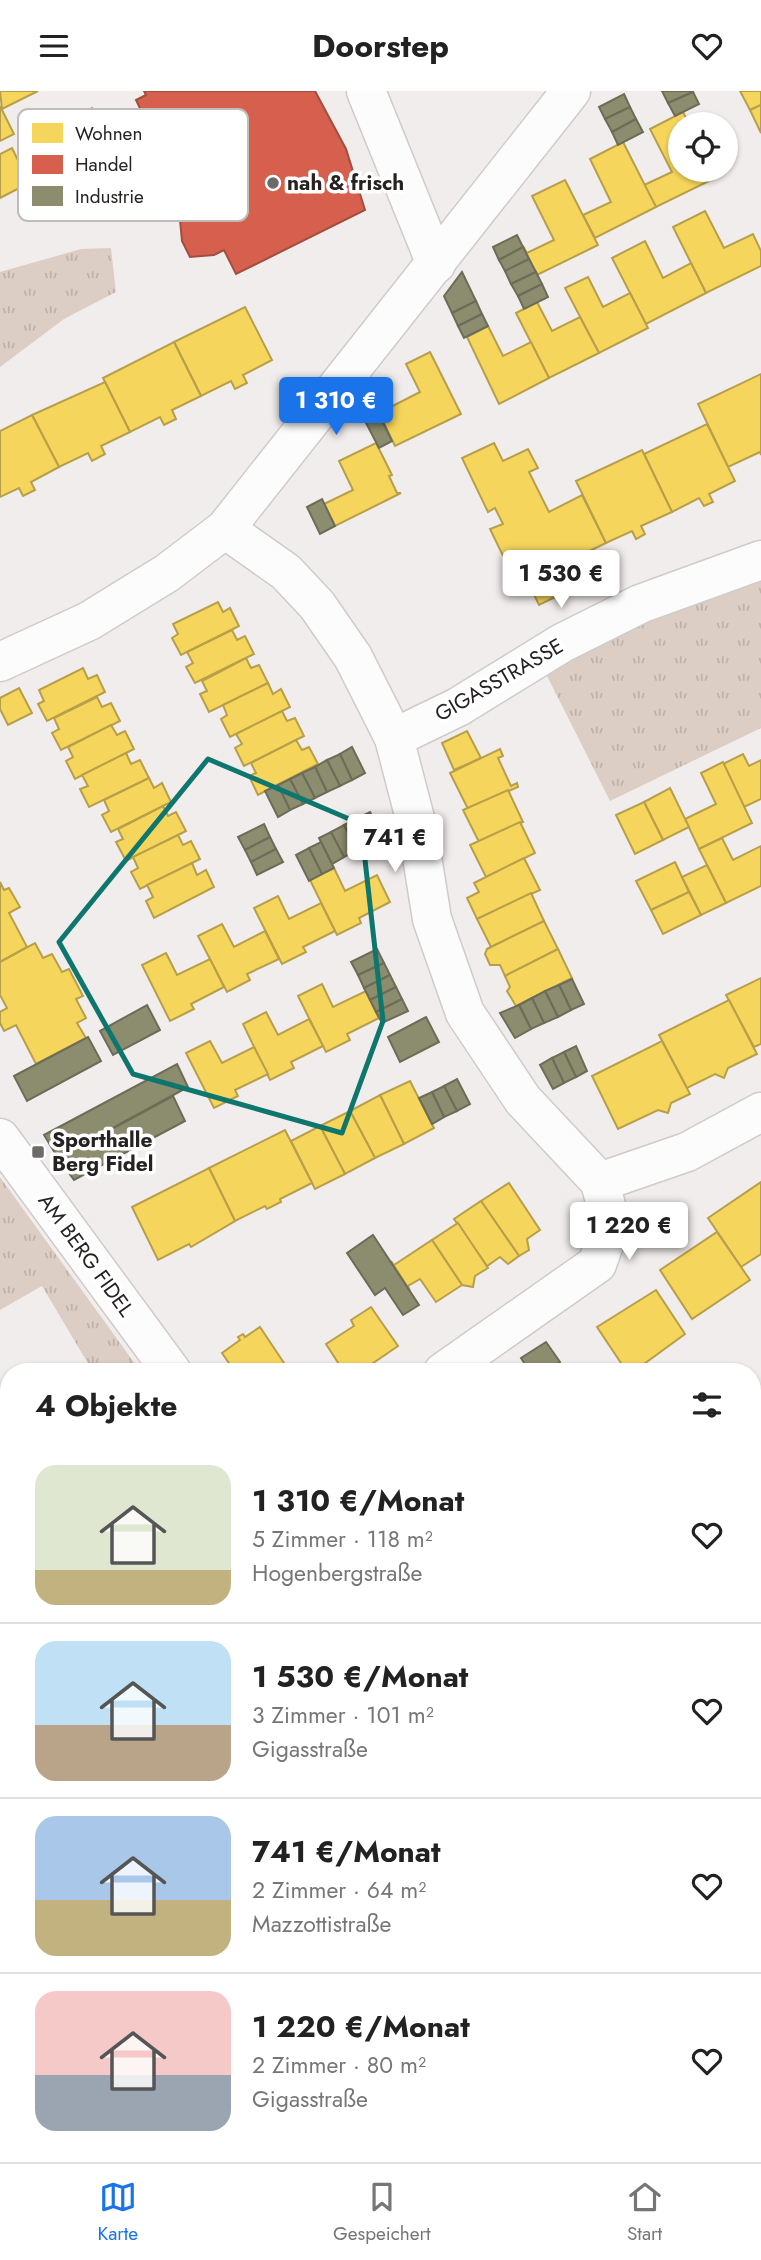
<!DOCTYPE html>
<html lang="de">
<head>
<meta charset="utf-8">
<style>
  body { margin:0; font-family:Jost,sans-serif; background:#f6f6f6; color:#222; height:100vh; display:flex; flex-direction:column; font-size:26px; white-space:nowrap }
  * { box-sizing:border-box; margin:0 }
  p { font-size:23px; color:#767676 }
  .icon { flex:none; width:38px; height:38px; fill:none; stroke:currentColor; stroke-width:2; stroke-linecap:round; stroke-linejoin:round }
  .map { position:relative; flex:1; overflow:hidden }
  .drawer { position:absolute; left:0px; top:1272px; width:761px; height:800px; display:flex; flex-direction:column; background:#fff; border-radius:28px 28px 0 0; box-shadow:0 2px 5px #0004 }
  .drawer>* { flex:none }
  .controls { position:absolute; left:668px; top:21px; display:grid; gap:14px }
  .controls a { display:grid; place-items:center; width:70px; height:70px; border-radius:50%; background:#fff; box-shadow:0 2px 5px #0004; font-size:35px }
  .price { position:absolute; translate:-50% -60px; padding:0 16px; border-radius:7px; background:#fff; color:#222; font-size:23px; line-height:46px; filter:drop-shadow(0 2px 4px #0008) }
  .price::after { content:''; position:absolute; left:50%; top:42px; width:21px; height:16px; margin-left:-10px; background:inherit; clip-path:polygon(0 0,100% 0,50% 100%) }
  .price.current { background:#1a73e8; color:#fff }
  ul { padding:0; list-style:none }
  li { display:flex; align-items:center; gap:21px; height:175px; padding:0 35px }
  li+li { border-top:2px solid #e0e0e0 }
  li span { display:grid; place-items:center; flex:none; width:196px; height:140px; border-radius:21px; color:#555 }
  li>.icon { margin-inline-start:auto }
  span .icon { width:84px; height:84px; fill:#fffc; stroke-width:1 }
  li b { font-size:30px }
  h2 { display:flex; justify-content:space-between; align-items:center; height:84px; padding:0 35px; font-size:30px }
  header { display:flex; justify-content:space-between; align-items:center; height:91px; padding:0 35px; background:#fff; font-size:32px; font-weight:700 }
  .tabs { display:flex; justify-content:space-around; align-items:center; height:98px; border-top:2px solid #e0e0e0; background:#fff; font-size:19px; color:#767676 }
  .tabs a { display:grid; justify-items:center; gap:4px }
  .tabs .current { color:#1a73e8 }
  .map>svg:first-child { display:block }
</style>
</head>
<body>
<header><svg class="icon" aria-label="menu" viewBox="0 0 24 24"><path d="M4 6h16M4 12h16M4 18h16"/></svg>Doorstep<svg class="icon" aria-label="heart" viewBox="0 0 24 24"><path d="M12 20l-8-8c-3-5 5-10 8-4 3-6 11-1 8 4z"/></svg></header>
<div class="map">
<svg width="761" height="2071" viewBox="0 0 761 2071">
  <defs>
    <pattern id="grass-tufts" width="24" height="20" patternUnits="userSpaceOnUse" patternTransform="scale(1.75)"><rect width="24" height="20" fill="#ddcec5"/><path d="M3 7l-1-3M5 7V3M7 7l1-3M15 17l-1-3M17 17v-4M19 17l1-3" fill="none" stroke="#beb1a9"/></pattern>
    <pattern id="forest-crowns" width="20" height="18" patternUnits="userSpaceOnUse" patternTransform="scale(1.75)"><rect width="20" height="18" fill="#ddcec5"/><path d="M2 6a3 3 0 1 1 6 0M12 15a3 3 0 1 1 6 0" fill="none" stroke="#beb1a9"/></pattern>
    <pattern id="garden-dots" width="8" height="8" patternUnits="userSpaceOnUse" patternTransform="scale(1.75)"><rect width="8" height="8" fill="#ddcec5"/><path d="M2 2h.1M6 6h.1" fill="none" stroke="#beb1a9" stroke-width="1.8" stroke-linecap="round"/></pattern>
  </defs>
  <rect width="100%" height="100%" fill="#f2eded"/>
  <g fill="#e8dcdb">
    <polygon points="761,1320 761,1411 753,1426 753,1335"/>
    <polygon points="315,2063 377,2063 372,2071 311,2071"/>
  </g>
  <g fill="url(#grass-tufts)">
    <polygon points="111,157 116,201 64,228 0,276 0,181 81,158"/>
    <polygon points="761,488 761,637 610,710 546,583 645,530"/>
    <polygon points="0,1086 141,1281 93,1281 42,1195 0,1219"/>
    <polygon points="0,1604 9,1619 9,2063 193,2063 189,2071 0,2071"/>
    <polygon points="264,2063 314,2063 309,2071 259,2071"/>
  </g>
  <g fill="url(#forest-crowns)">
    <polygon points="761,1411 761,1575 753,1592 752,1426"/>
    <polygon points="753,1924 761,1935 761,2071 372,2071 377,2063 752,2063"/>
  </g>
  <polygon fill="url(#garden-dots)" points="761,1575 761,1935 752,1924 752,1592"/>
  <g fill="#f6d55c" stroke="#b79f4a" stroke-width="2">
    <polygon points="0,0 38,0 2,18"/>
    <polygon points="740,0 761,0 761,14 750,19"/>
    <polygon points="761,14 761,42 750,19"/>
    <polygon points="0,15 14,43 0,50"/>
    <polygon points="92,17 115,60 70,83 48,39"/>
    <polygon points="683,21 689,33 681,33 681,79 711,79 715,87 656,116 644,94 672,81 650,38"/>
    <polygon points="623,51 656,116 595,147 583,124 611,111 590,68"/>
    <polygon points="12,57 29,92 0,107 0,63"/>
    <polygon points="565,89 598,154 537,184 523,155 527,162 554,149 532,105"/>
    <polygon points="705,120 724,157 753,143 761,160 761,175 706,202 673,136"/>
    <polygon points="645,150 663,187 691,172 706,202 646,233 612,167"/>
    <polygon points="588,186 603,216 630,202 648,237 599,262 565,197"/>
    <polygon points="537,211 552,240 580,226 599,262 549,287 516,222"/>
    <polygon points="245,216 272,269 243,284 247,292 235,298 231,290 201,305 174,251"/>
    <polygon points="488,235 503,265 531,251 549,287 499,313 467,246"/>
    <polygon points="174,251 201,305 172,319 176,328 164,334 160,326 130,341 103,287"/>
    <polygon points="430,261 461,323 395,355 379,322 420,301 406,273"/>
    <polygon points="761,283 761,364 760,361 728,376 698,313"/>
    <polygon points="105,291 130,341 101,355 105,363 92,370 88,362 59,376 32,324"/>
    <polygon points="32,324 59,376 31,391 35,399 23,405 19,397 0,406 0,340"/>
    <polygon points="707,333 735,390 709,403 713,411 704,415 699,407 672,421 644,363"/>
    <polygon points="376,352 392,384 389,385 397,402 401,402 335,435 324,413 353,399 339,370"/>
    <polygon points="494,352 503,370 528,358 538,377 529,381 549,421 582,404 606,452 573,468 577,476 568,480 576,496 539,514 517,468 507,473 490,438 503,433 495,417 488,421 462,367"/>
    <polygon points="642,359 672,421 641,435 645,443 636,448 632,440 606,452 576,390"/>
    <polygon points="218,511 223,521 230,517 239,535 181,564 172,547 178,543 173,533"/>
    <polygon points="232,539 237,549 245,545 254,563 195,592 186,576 193,572 187,561"/>
    <polygon points="246,567 251,577 259,574 268,592 209,621 200,603 207,600 202,590"/>
    <polygon points="83,577 88,588 97,584 105,601 47,630 38,613 44,610 39,599"/>
    <polygon points="268,592 273,603 281,598 290,616 230,646 221,628 227,624 223,614"/>
    <polygon points="19,597 32,622 8,634 0,618 0,607"/>
    <polygon points="97,606 102,616 111,612 120,630 61,659 52,642 59,638 54,627"/>
    <polygon points="282,620 287,630 295,627 304,645 244,675 235,657 242,653 236,643"/>
    <polygon points="111,634 117,644 125,640 134,658 75,688 66,670 73,666 68,656"/>
    <polygon points="467,640 481,667 454,679 442,652"/>
    <polygon points="296,649 302,659 309,656 318,673 258,704 249,685 256,682 251,672"/>
    <polygon points="500,658 503,665 498,667 511,695 517,692 518,696 468,718 450,682"/>
    <polygon points="126,662 131,673 140,669 149,687 89,716 80,698 88,695 82,684"/>
    <polygon points="743,663 749,675 761,669 761,708 744,716 723,673"/>
    <polygon points="723,671 752,732 699,758 685,728 716,713 701,682"/>
    <polygon points="149,687 154,697 162,692 171,711 111,741 102,724 109,720 104,709"/>
    <polygon points="670,697 689,736 663,749 644,711"/>
    <polygon points="508,699 523,731 479,751 463,719"/>
    <polygon points="644,711 663,749 635,763 616,724"/>
    <polygon points="163,715 168,725 176,721 186,740 126,770 116,751 123,748 118,738"/>
    <polygon points="520,731 535,762 486,786 470,754"/>
    <polygon points="178,744 183,754 191,750 200,768 140,798 131,781 138,777 133,766"/>
    <polygon points="722,747 733,769 761,755 761,795 726,812 699,758"/>
    <polygon points="524,767 540,799 477,828 467,807 479,801 474,792"/>
    <polygon points="675,771 689,801 651,819 636,790"/>
    <polygon points="192,772 197,784 206,779 214,796 154,827 146,810 153,806 147,794"/>
    <polygon points="707,774 726,812 701,824 682,786"/>
    <polygon points="334,777 345,800 377,784 390,811 359,827 361,832 337,844 310,789"/>
    <polygon points="0,791 4,799 9,797 20,816 9,822 27,856 0,871"/>
    <polygon points="689,801 701,824 663,843 651,819"/>
    <polygon points="531,802 544,830 487,858 491,856 477,828"/>
    <polygon points="278,805 289,828 321,812 335,840 303,856 306,861 282,873 254,817"/>
    <polygon points="544,830 558,858 505,885 500,874 490,874 485,863 487,858"/>
    <polygon points="222,833 234,856 265,840 279,868 247,883 250,889 227,901 198,845"/>
    <polygon points="35,852 43,867 52,863 62,881 69,878 83,905 76,908 86,927 77,932 86,947 36,973 16,934 4,940 0,932 0,921 7,917 0,904 0,871"/>
    <polygon points="558,858 572,887 516,915 507,900 510,896 505,885"/>
    <polygon points="166,862 177,884 210,868 224,896 191,913 194,918 170,930 142,874"/>
    <polygon points="761,887 761,953 754,956 726,904"/>
    <polygon points="322,893 333,916 366,900 379,927 347,943 350,949 326,961 298,905"/>
    <polygon points="729,909 757,963 728,977 724,987 715,983 687,997 659,944"/>
    <polygon points="266,921 278,944 309,928 323,955 291,971 294,977 270,989 243,933"/>
    <polygon points="210,950 222,972 254,956 268,983 235,999 238,1005 214,1017 186,962"/>
    <polygon points="662,950 690,1003 671,1012 668,1022 658,1019 618,1038 592,985"/>
    <polygon points="410,990 434,1037 404,1053 380,1004"/>
    <polygon points="380,1004 404,1053 375,1067 350,1020"/>
    <polygon points="350,1020 375,1067 345,1083 320,1035"/>
    <polygon points="320,1035 345,1083 315,1098 291,1050"/>
    <polygon points="285,1039 312,1092 280,1108 281,1111 267,1118 265,1115 235,1130 209,1077"/>
    <polygon points="209,1077 235,1130 191,1156 189,1153 158,1169 132,1116"/>
    <polygon points="761,1091 761,1163 741,1176 708,1127"/>
    <polygon points="509,1092 540,1139 527,1148 529,1159 519,1165 481,1110"/>
    <polygon points="481,1110 519,1165 508,1173 500,1166 487,1175 454,1128"/>
    <polygon points="458,1132 488,1177 475,1185 473,1196 462,1194 432,1149"/>
    <polygon points="717,1141 750,1189 692,1228 660,1179"/>
    <polygon points="432,1149 462,1194 436,1211 420,1188 408,1195 410,1200 391,1170 394,1174"/>
    <polygon points="656,1199 685,1243 633,1281 627,1281 597,1236"/>
    <polygon points="371,1216 398,1255 360,1281 344,1281 326,1253 354,1235 351,1229"/>
    <polygon points="260,1236 290,1281 235,1281 222,1262 240,1249 238,1246 243,1243 245,1246"/>
  </g>
  <polygon fill="#d6604d" stroke="#a14d40" stroke-width="2" points="144,0 315,0 346,58 365,119 236,183 224,159 214,164 190,166 182,150 177,97 190,91 159,29 148,34 136,9 146,4"/>
  <g fill="#8c8c6e" stroke="#6d6c57" stroke-width="2">
    <polygon points="662,0 692,0 693,1 668,12"/>
    <polygon points="693,1 699,13 675,25 668,12"/>
    <polygon points="624,3 630,16 605,28 599,16"/>
    <polygon points="630,16 636,28 612,41 605,28"/>
    <polygon points="636,28 643,41 618,54 612,41"/>
    <polygon points="517,144 523,156 499,169 493,156"/>
    <polygon points="523,156 529,168 505,180 499,169"/>
    <polygon points="529,168 536,181 511,193 505,180"/>
    <polygon points="462,181 476,210 452,222 444,205"/>
    <polygon points="536,181 542,193 518,205 511,193"/>
    <polygon points="542,193 548,206 524,218 518,205"/>
    <polygon points="476,210 482,223 458,235 452,222"/>
    <polygon points="482,223 488,235 464,247 458,235"/>
    <polygon points="379,323 392,350 379,357 365,330"/>
    <polygon points="322,408 335,435 320,443 307,416"/>
    <polygon points="352,656 365,682 352,689 340,663"/>
    <polygon points="340,663 352,689 340,695 327,669"/>
    <polygon points="327,669 340,695 327,701 315,676"/>
    <polygon points="315,676 327,701 315,707 302,682"/>
    <polygon points="302,682 315,707 303,713 290,688"/>
    <polygon points="290,688 303,713 290,719 278,694"/>
    <polygon points="278,694 290,719 278,726 265,700"/>
    <polygon points="370,721 382,747 369,754 356,728"/>
    <polygon points="356,728 369,754 357,760 344,734"/>
    <polygon points="264,733 270,746 245,759 238,746"/>
    <polygon points="344,734 357,760 344,766 331,741"/>
    <polygon points="331,741 344,766 332,773 319,747"/>
    <polygon points="270,746 276,758 251,771 245,759"/>
    <polygon points="321,751 334,777 322,783 309,757"/>
    <polygon points="309,757 322,783 309,790 296,764"/>
    <polygon points="276,758 283,771 257,784 251,771"/>
    <polygon points="377,858 384,872 358,884 351,871"/>
    <polygon points="384,872 390,884 364,897 358,884"/>
    <polygon points="390,884 396,896 370,909 364,897"/>
    <polygon points="572,888 584,913 571,919 559,894"/>
    <polygon points="559,894 571,919 558,926 545,900"/>
    <polygon points="396,896 402,908 376,921 370,909"/>
    <polygon points="545,900 558,926 544,932 532,907"/>
    <polygon points="532,907 544,932 531,938 519,914"/>
    <polygon points="402,908 408,920 382,932 376,921"/>
    <polygon points="147,914 160,939 113,964 100,940"/>
    <polygon points="519,914 531,938 515,947 500,922"/>
    <polygon points="426,926 439,951 400,971 388,946"/>
    <polygon points="88,946 101,970 27,1010 14,985"/>
    <polygon points="576,955 587,980 576,986 564,961"/>
    <polygon points="564,961 576,986 564,992 552,967"/>
    <polygon points="552,967 564,992 553,998 540,974"/>
    <polygon points="177,973 188,996 58,1067 44,1044"/>
    <polygon points="457,988 470,1013 457,1020 444,995"/>
    <polygon points="444,995 457,1020 444,1026 432,1001"/>
    <polygon points="432,1001 444,1026 432,1033 419,1007"/>
    <polygon points="173,1005 185,1030 74,1089 58,1067"/>
    <polygon points="373,1144 419,1214 403,1224 385,1197 375,1204 347,1162"/>
    <polygon points="546,1251 560,1271 546,1281 530,1281 521,1267"/>
  </g>
  <g fill="none" stroke-linecap="round" stroke-linejoin="round">
    <defs>
      <g id="minor">
        <polyline points="366,0 436,173"/>
        <polyline points="225,438 286,481 317,514 353,566 394,647 417,735 432,828 465,922 523,1009 600,1091"/>
        <polyline points="0,571 89,530 167,482 225,438 571,0"/>
        <polyline points="394,647 458,616 562,552 640,513 761,469"/>
        <polyline points="0,1047 172,1281"/>
        <polyline points="443,1281 597,1173 611,1134 600,1091 687,1061 761,1021"/>
        <polyline points="214,2071 219,2063"/>
      </g>
    </defs>
    <use href="#minor" stroke="#cfcbcb" stroke-width="41"/>
    <use href="#minor" stroke="#fdfcfc" stroke-width="38"/>
    <defs>
      <g id="rail">
        <polyline points="752,1371 761,1356"/>
        <polyline points="348,2071 353,2063"/>
      </g>
    </defs>
    <use href="#rail" stroke="#bfbebe" stroke-width="8"/>
    <use href="#rail" stroke="#fff" stroke-width="5" stroke-dasharray="16" stroke-linecap="butt"/>
  </g>
  <path fill="none" stroke="#0f766e" stroke-width="5" stroke-linejoin="round" d="M208 668 361 733 383 930 342 1042 133 983 59 851Z"/>
  <g fill="#6d6968" stroke="#fff" stroke-width="2.5">
    <circle cx="273" cy="92" r="7"/>
    <rect x="31" y="1054" width="14" height="14" rx="3.5"/>
  </g>
  <g text-anchor="middle" dominant-baseline="central" stroke-width="7" stroke-linejoin="round" paint-order="stroke">
    <g font-size="21" font-weight="bold" fill="#252221" stroke="#fff" text-anchor="start">
      <text x="287" y="92">nah &amp; frisch</text>
      <text x="52" y="1049">Sporthalle<tspan x="52" dy="24">Berg Fidel</tspan></text>
    </g>
    <g font-size="21" fill="#252221" stroke="#fff">
      <text transform="translate(499 589) rotate(-30)">GIGASSTRASSE</text>
      <text transform="translate(86 1164) rotate(54)">AM BERG FIDEL</text>
    </g>
  </g>
  <rect x="18" y="18" width="230" height="112" rx="10" fill="#fff" stroke="#bebdbc" stroke-width="2"/>
  <rect x="32" y="32" width="31" height="20" fill="#f6d55c"/>
  <rect x="32" y="64" width="31" height="19" fill="#d6604d"/>
  <rect x="32" y="95" width="31" height="20" fill="#8c8c6e"/>
  <g font-size="19" fill="#252221">
    <text x="75" y="49">Wohnen</text>
    <text x="75" y="80">Handel</text>
    <text x="75" y="112">Industrie</text>
  </g>
</svg>
<div class="controls">
<a><svg class="icon" aria-label="locate" viewBox="0 0 24 24"><circle cx="12" cy="12" r="6"/><path d="M12 2v4M12 18v4M2 12h4M18 12h4"/></svg></a>
</div>
<b class="price current" style="left:336px;top:346px">1 310 €</b>
<b class="price" style="left:561px;top:519px">1 530 €</b>
<b class="price" style="left:395px;top:783px">741 €</b>
<b class="price" style="left:629px;top:1171px">1 220 €</b>
<section class="drawer">
<h2>4 Objekte<svg class="icon" aria-label="filters" viewBox="0 0 24 24"><path d="M4 7h16M4 17h16"/><circle cx="9" cy="7" r="2"/><circle cx="15" cy="17" r="2"/></svg></h2>
<ul>
<li><span style="background:linear-gradient(#dfe7d0 75%,#c2b280 0)"><svg class="icon" aria-label="home" viewBox="0 0 24 24"><path d="M3 11l9-7 9 7M6 9v11h12V9"/></svg></span><div><b>1 310 €/Monat</b><p>5 Zimmer · 118 m²</p><p>Hogenbergstraße</p></div><svg class="icon" aria-label="heart" viewBox="0 0 24 24"><path d="M12 20l-8-8c-3-5 5-10 8-4 3-6 11-1 8 4z"/></svg></li>
<li><span style="background:linear-gradient(#bfe0f5 60%,#b9a48a 0)"><svg class="icon" aria-label="home" viewBox="0 0 24 24"><path d="M3 11l9-7 9 7M6 9v11h12V9"/></svg></span><div><b>1 530 €/Monat</b><p>3 Zimmer · 101 m²</p><p>Gigasstraße</p></div><svg class="icon" aria-label="heart" viewBox="0 0 24 24"><path d="M12 20l-8-8c-3-5 5-10 8-4 3-6 11-1 8 4z"/></svg></li>
<li><span style="background:linear-gradient(#a9c7e8 60%,#c2b280 0)"><svg class="icon" aria-label="home" viewBox="0 0 24 24"><path d="M3 11l9-7 9 7M6 9v11h12V9"/></svg></span><div><b>741 €/Monat</b><p>2 Zimmer · 64 m²</p><p>Mazzottistraße</p></div><svg class="icon" aria-label="heart" viewBox="0 0 24 24"><path d="M12 20l-8-8c-3-5 5-10 8-4 3-6 11-1 8 4z"/></svg></li>
<li><span style="background:linear-gradient(#f6c9c9 60%,#9aa5b1 0)"><svg class="icon" aria-label="home" viewBox="0 0 24 24"><path d="M3 11l9-7 9 7M6 9v11h12V9"/></svg></span><div><b>1 220 €/Monat</b><p>2 Zimmer · 80 m²</p><p>Gigasstraße</p></div><svg class="icon" aria-label="heart" viewBox="0 0 24 24"><path d="M12 20l-8-8c-3-5 5-10 8-4 3-6 11-1 8 4z"/></svg></li>
</ul>
</section>
</div>
<nav class="tabs">
<a class="current"><svg class="icon" aria-label="map" viewBox="0 0 24 24"><path d="M3 6l6-2 6 2 6-2v14l-6 2-6-2-6 2zM9 4v14M15 6v14"/></svg>Karte</a>
<a><svg class="icon" aria-label="saved" viewBox="0 0 24 24"><path d="M7 4h10v16l-5-4-5 4z"/></svg>Gespeichert</a>
<a><svg class="icon" aria-label="home" viewBox="0 0 24 24"><path d="M3 11l9-7 9 7M6 9v11h12V9"/></svg>Start</a>
</nav>
</body>
</html>
